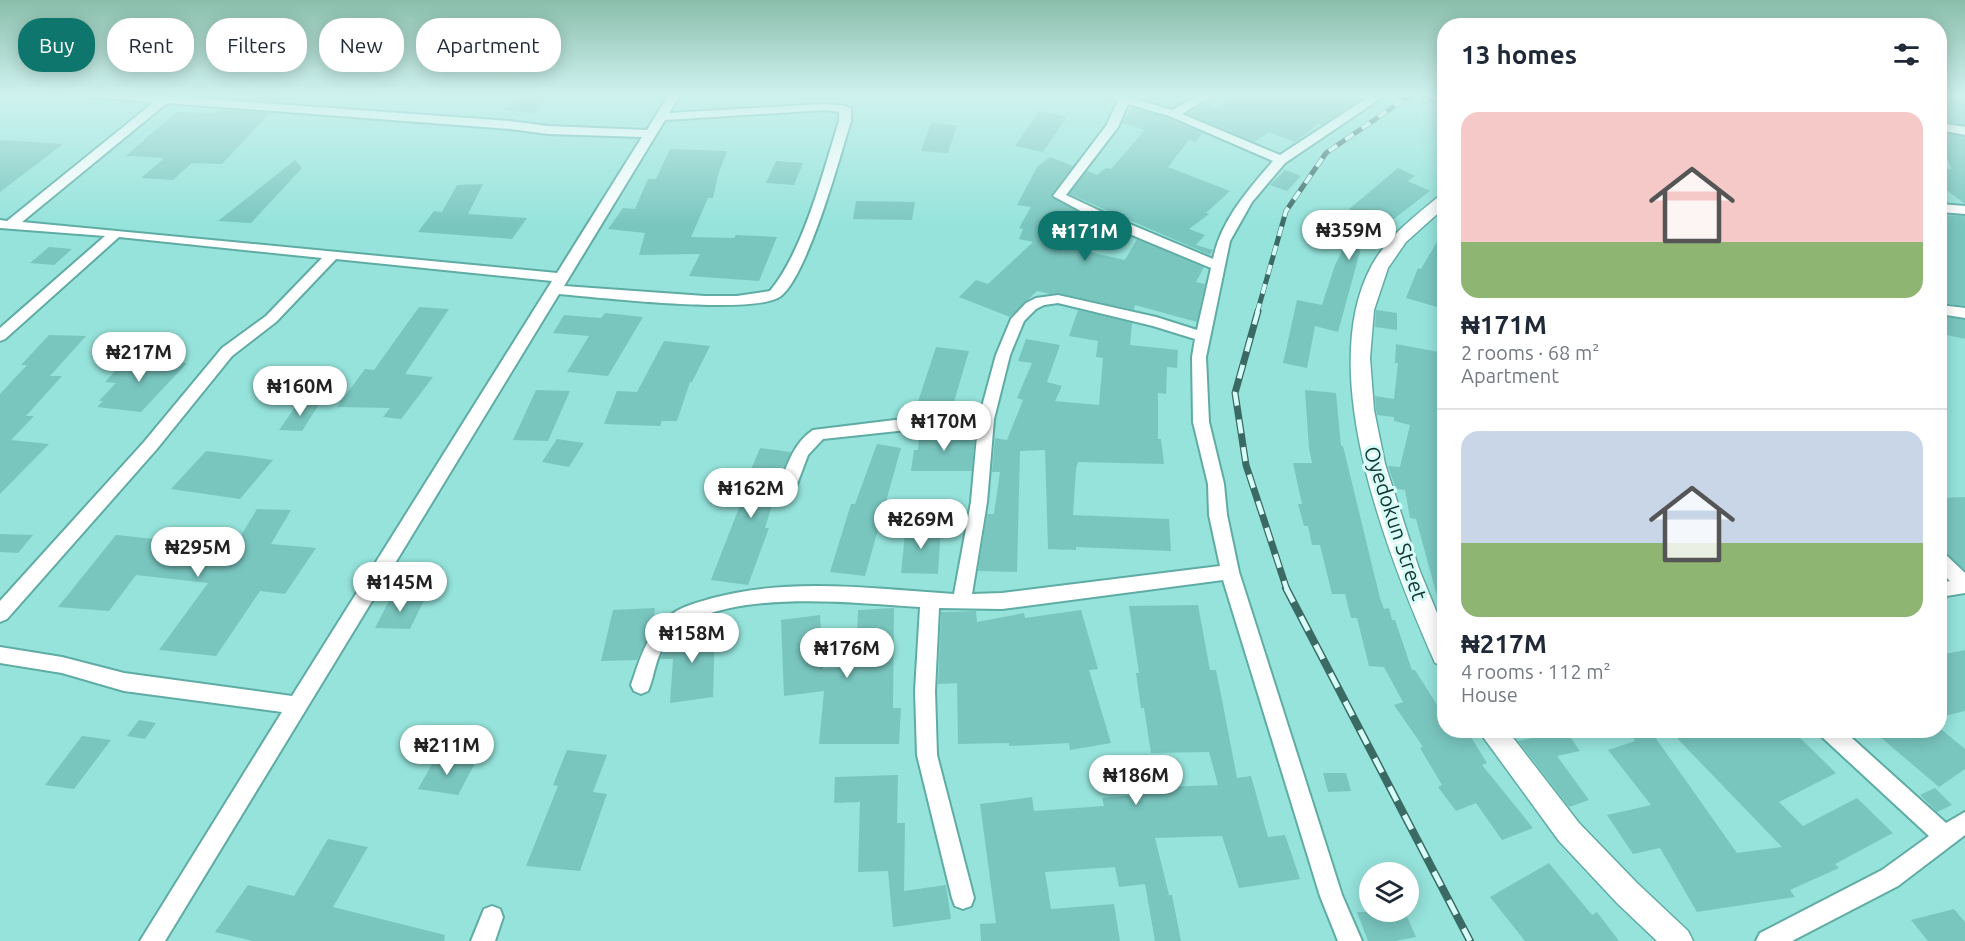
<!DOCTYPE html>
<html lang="en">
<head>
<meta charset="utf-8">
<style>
  body { margin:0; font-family:Ubuntu,sans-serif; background:#f2f2f3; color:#1f2937; height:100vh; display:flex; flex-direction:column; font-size:22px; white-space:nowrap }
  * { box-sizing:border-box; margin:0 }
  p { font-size:20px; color:#747a83 }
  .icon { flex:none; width:33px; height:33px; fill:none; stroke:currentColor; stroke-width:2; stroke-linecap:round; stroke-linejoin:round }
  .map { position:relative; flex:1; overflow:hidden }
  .side { position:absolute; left:1437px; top:18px; width:510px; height:720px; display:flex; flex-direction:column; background:#fff; border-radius:24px; box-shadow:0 3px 15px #0003 }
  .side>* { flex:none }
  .top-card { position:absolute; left:18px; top:18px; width:570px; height:54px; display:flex; gap:12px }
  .buttons { position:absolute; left:1359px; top:862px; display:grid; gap:12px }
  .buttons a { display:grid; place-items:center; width:60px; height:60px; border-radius:50%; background:#fff; box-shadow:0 3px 15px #0003; font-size:30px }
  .price { position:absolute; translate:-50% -51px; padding:0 14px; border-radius:21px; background:#fff; color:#222; font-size:20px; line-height:39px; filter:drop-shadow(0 2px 3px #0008) }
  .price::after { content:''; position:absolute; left:50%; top:36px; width:18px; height:14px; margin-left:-9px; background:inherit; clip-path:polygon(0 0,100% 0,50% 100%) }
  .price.selected { background:#0f766e; color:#fff }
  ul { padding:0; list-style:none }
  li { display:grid; align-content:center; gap:12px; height:318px; padding:0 24px }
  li+li { border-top:2px solid #e0e1e3 }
  li span { display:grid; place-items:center; height:186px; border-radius:18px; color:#555 }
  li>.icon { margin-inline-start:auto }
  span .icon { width:108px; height:108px; fill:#fffc; stroke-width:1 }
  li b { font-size:26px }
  h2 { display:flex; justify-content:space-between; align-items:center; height:72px; padding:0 24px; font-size:26px }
  .chip { padding:0 21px; border-radius:24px; background:#fff; box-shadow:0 3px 15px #0003; font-size:21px; line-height:54px }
  .chip.selected { background:#0f766e; color:#fff }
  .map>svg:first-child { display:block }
</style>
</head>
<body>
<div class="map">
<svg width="1965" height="941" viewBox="0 0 1965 941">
  <rect width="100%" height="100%" fill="#95e3db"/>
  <g fill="#79c6bf">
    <polygon points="235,94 288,94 280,102 230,99"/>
    <polygon points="519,94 550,94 535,113 504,110"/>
    <polygon points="1237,94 1336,94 1356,103 1321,125 1318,124 1295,142 1269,132 1254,142 1187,114 1206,103 1215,108"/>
    <polygon points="1940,97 1965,100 1965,125 1940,121"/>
    <polygon points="1133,108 1168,118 1202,133 1196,142 1189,140 1168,167 1230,191 1206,213 1209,214 1189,229 1205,235 1196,245 1213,250 1210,255 1069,194 1087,171 1097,175 1106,168 1111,169 1145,130 1122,123"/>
    <polygon points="220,109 270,113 222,164 192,163 173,180 141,178 164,158 126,156 176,112 216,113"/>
    <polygon points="1039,111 1067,117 1043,152 1015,146"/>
    <polygon points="931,123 957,125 948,153 921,151"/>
    <polygon points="1940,132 1965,137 1965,204 1940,185 1940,170 1952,169 1940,145"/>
    <polygon points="0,140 63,144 0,192"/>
    <polygon points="670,149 727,151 718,175 713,198 708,198 691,237 734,238 736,235 777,237 759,281 689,276 700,254 639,255 645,233 608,229 623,208 635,209 648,179 656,179"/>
    <polygon points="1050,157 1073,166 1051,196 1098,223 1085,251 1125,260 1137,239 1204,267 1196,282 1205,284 1197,322 1135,305 1134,310 1058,293 1050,294 1037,291 1010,317 959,297 976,280 988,284 1033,242 1019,239 1023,229 1019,228 1031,207 1017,205 1037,167"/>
    <polygon points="295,160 302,168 251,223 218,221"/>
    <polygon points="776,161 803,163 794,185 766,183"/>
    <polygon points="1398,168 1415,176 1408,181 1430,191 1373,235 1372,208 1338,332 1315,326 1307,368 1283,363 1297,300 1322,305 1335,265 1350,235 1329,226"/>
    <polygon points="1285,170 1301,176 1287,191 1270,185"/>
    <polygon points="483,184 468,214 527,218 512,239 418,232 434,211 442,212 457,185"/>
    <polygon points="856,201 915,202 912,220 853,219"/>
    <polygon points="1940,215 1965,216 1965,306 1940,303"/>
    <polygon points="1444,230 1444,309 1406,298 1418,268 1421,269"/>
    <polygon points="49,247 72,249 54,265 30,263"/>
    <polygon points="419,307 449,309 405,374 433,377 401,419 383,417 390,408 337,407 365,369 374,370"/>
    <polygon points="1078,310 1132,323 1130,345 1178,350 1177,368 1167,367 1166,394 1158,393 1158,439 1161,439 1164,464 1078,462 1076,469 1073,515 1169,519 1171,551 1076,547 1076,550 1048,549 1045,450 1020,451 1017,572 978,571 987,514 994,514 1000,472 992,472 995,438 1007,440 1023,400 1017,398 1032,363 1018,361 1026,339 1060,345 1047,382 1062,386 1055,401 1099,405 1103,358 1096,357 1098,341 1069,336"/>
    <polygon points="1376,310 1397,313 1397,330 1375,327"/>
    <polygon points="605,313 643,317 608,376 567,372 589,336 553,333 564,315 601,318"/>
    <polygon points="1940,316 1965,320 1965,339 1947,335"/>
    <polygon points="49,335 86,336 50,376 62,376 26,416 34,416 11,440 49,444 0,494 0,394 27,365 21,365"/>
    <polygon points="664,341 710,346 692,382 690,382 677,421 662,421 660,426 604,424 617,391 637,392"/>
    <polygon points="1396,344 1444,353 1444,607 1440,607 1416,519 1410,518 1405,490 1396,489 1388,466 1400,467 1410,425 1394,421 1394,417 1377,415 1376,410 1375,396 1394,399 1398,363 1395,363"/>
    <polygon points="936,347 969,351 951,412 921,415 921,411 915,411"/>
    <polygon points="128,357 187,363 141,412 97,407 103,401 99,401 116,383 105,382"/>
    <polygon points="536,390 570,391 548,441 513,440"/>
    <polygon points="1305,390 1336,393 1341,446 1343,446 1380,598 1384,609 1389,608 1392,620 1395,620 1412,670 1415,670 1444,716 1444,730 1454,730 1459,737 1469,734 1487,763 1482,765 1533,828 1502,840 1476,803 1456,811 1438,787 1442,785 1420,748 1423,747 1394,705 1403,702 1384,667 1369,666 1357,618 1351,618 1345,594 1332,594 1320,545 1312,545 1308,526 1304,526 1298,504 1302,504 1293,463 1312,463 1309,448"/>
    <polygon points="298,403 320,403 302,431 279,430"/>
    <polygon points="946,428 945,433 975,434 972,471 911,471 914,450 918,450 919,431"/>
    <polygon points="557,439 584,443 569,467 542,462"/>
    <polygon points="877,444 901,448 865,576 830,572 851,504 855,504"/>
    <polygon points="760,448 791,452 781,476 765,528 769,528 748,585 711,580 740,505 736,505"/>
    <polygon points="206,451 253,457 273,460 240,499 171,489"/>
    <polygon points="1965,497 1965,570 1940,549 1940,498"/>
    <polygon points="961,506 961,524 934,525 934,507"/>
    <polygon points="257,509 291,510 271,544 316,548 285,594 260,591 216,656 159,650 208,583 136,575 109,611 58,607 116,535 231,547 234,542 237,542"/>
    <polygon points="906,525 941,526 938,574 901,573"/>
    <polygon points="0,534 33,535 18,553 0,552"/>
    <polygon points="391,597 425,598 410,629 375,628"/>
    <polygon points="1198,605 1210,670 1216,670 1223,705 1237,778 1251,776 1268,837 1285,835 1300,879 1239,888 1222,836 1155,838 1169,895 1172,895 1181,941 1155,941 1145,884 1119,887 1115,867 1045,872 1051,909 1114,904 1120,941 981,941 980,924 996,923 980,804 1032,797 1034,811 1104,806 1102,798 1164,792 1163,787 1218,785 1209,752 1151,753 1144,708 1141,708 1136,673 1139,673 1129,606"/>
    <polygon points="655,608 651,633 637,660 601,661 613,610"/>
    <polygon points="894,608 893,708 901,708 899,744 819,744 824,691 784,696 781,620 820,615 823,669 856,667 858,610"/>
    <polygon points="1081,610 1098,669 1089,670 1111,743 1070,750 1069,743 1009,746 1009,743 958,744 957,683 938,684 941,612 976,611 977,622 1024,613 1025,618"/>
    <polygon points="715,625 713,697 670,703 673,659 660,659 665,649 683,629"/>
    <polygon points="1965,650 1965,711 1940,717 1940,655"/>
    <polygon points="139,720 156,723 145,739 127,736"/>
    <polygon points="1628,730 1650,730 1737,853 1782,847 1669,730 1792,730 1836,773 1779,802 1803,826 1857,798 1893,833 1835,864 1839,868 1790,890 1795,897 1697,912 1660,848 1633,854 1607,815 1651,805 1608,750 1635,741"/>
    <polygon points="1872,730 1942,730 1965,749 1965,769 1939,787"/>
    <polygon points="1566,731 1580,751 1557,756 1589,800 1569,807 1518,741"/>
    <polygon points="82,736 111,740 74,789 45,785"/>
    <polygon points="567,750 607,755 593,792 607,794 580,871 526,866 558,786 553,785"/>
    <polygon points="436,757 475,763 458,795 418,789"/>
    <polygon points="1323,773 1346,773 1351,791 1328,792"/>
    <polygon points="898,775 897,823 905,823 904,891 946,885 951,919 893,927 888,871 858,872 860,802 834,803 835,777"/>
    <polygon points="1935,788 1952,805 1937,812 1920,795"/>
    <polygon points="328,839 368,847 333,907 445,935 444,941 253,941 215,932 248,885 294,896"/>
    <polygon points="1549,863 1592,915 1597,912 1619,941 1525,941 1490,897"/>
    <polygon points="1954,909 1965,922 1965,941 1928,941 1911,920"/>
    <polygon points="1357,912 1405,912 1416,937 1395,941 1368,941"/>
  </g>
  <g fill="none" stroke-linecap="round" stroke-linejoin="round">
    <defs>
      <g id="minor">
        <path d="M84 94H137L510 121 548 126 647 130 669 94H681L669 113 825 104 845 106 851 109V121L846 137C836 171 806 276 781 296 756 316 596 297 559 294L165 941H140L282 712 124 691 62 673 0 663V647L62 657 124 673 292 696 552 281 336 259 276 322 232 356 156 450 7 619 0 622V601L144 442 222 348 266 316 322 258 119 237 5 339 0 341V328L105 236 0 228V220L7 221 154 102 90 97ZM167 103 510 129 548 134 642 137 557 273 22 222ZM825 110 839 112V121C823 172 804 250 770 291L737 296H705L564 286 665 120Z"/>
        <path d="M1101 94H1119L1172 110 1201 94H1215L1182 114 1280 155 1373 94H1387L1285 163 1252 202 1230 241 1206 357 1209 422 1224 484 1227 515 1239 572 1342 895 1362 941H1338L1320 896 1223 580 1002 609 939 608 935 691 937 755 974 898 971 906 963 909 955 906 952 898 917 755 915 691 920 607C854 603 760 592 697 618 684 623 671 636 663 648 655 660 654 678 648 691L641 694 634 691 631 685C640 659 646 636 667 618 680 606 697 603 713 598 791 577 875 589 954 594L971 502 978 425 944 426 823 439 808 455 791 500 785 501 779 500 777 495C785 471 791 445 813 430L944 414H980L996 355 1011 319 1026 303 1036 298 1058 295 1156 317 1197 330 1211 268 1103 223 1053 196 1106 126 1118 101ZM1128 104 1169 116 1273 161C1248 190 1221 220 1213 259L1113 217 1066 195 1118 127ZM1058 303 1153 326 1195 339 1192 357 1193 422 1208 484 1209 515 1220 566 1002 593 972 594 987 502 994 419 1010 355 1024 321 1036 309 1044 305Z"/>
        <polygon points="1422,94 1444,96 1444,103 1424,96"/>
        <polygon points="1940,123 1965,127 1965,135 1940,130"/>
        <polygon points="1940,204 1965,206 1965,214 1940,212"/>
        <polygon points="1940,305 1965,308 1965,318 1940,314"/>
        <polygon points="1940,553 1946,555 1965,573 1965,593 1940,597 1940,583 1950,581 1940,571"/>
        <polygon points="1818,730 1843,730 1946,823 1965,812 1965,835 1898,886 1792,941 1756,941 1760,933 1882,870 1929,836 1821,736"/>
        <polygon points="492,906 500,909 503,917 495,941 471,941 484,909"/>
      </g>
      <g id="tertiary">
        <path d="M1444 195V208L1406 242 1388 268 1374 310 1370 358 1374 410 1385 464 1419 569 1444 630V666L1435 663 1432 656C1388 555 1314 371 1372 265 1388 236 1414 217 1438 197Z"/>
        <polygon points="1478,730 1507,730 1579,823 1637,883 1688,931 1693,941 1657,941 1617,903 1559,841"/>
      </g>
    </defs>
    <use href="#minor" stroke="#5faca5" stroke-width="4"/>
    <use href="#tertiary" stroke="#5faca5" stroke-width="3"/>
    <use href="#minor" fill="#fff" fill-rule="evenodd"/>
    <use href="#tertiary" fill="#fff" fill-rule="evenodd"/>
    <defs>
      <polyline id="rail-far2" points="1257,313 1286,211 1326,153 1412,94"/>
      <polyline id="rail-far1" points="1258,311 1235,393 1246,465 1287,590"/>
      <polyline id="rail" points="1286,588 1470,941"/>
    </defs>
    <use href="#rail-far2" stroke="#3b6a65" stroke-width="5"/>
    <use href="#rail-far1" stroke="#3b6a65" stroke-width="7"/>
    <use href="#rail" stroke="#3b6a65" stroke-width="8"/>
    <use href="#rail-far2" stroke="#d7fcf8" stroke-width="4" stroke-dasharray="10" stroke-linecap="butt"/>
    <use href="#rail-far1" stroke="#d7fcf8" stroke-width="4.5" stroke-dasharray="14" stroke-linecap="butt"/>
    <use href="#rail" stroke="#d7fcf8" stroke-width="5" stroke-dasharray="16" stroke-linecap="butt"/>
  </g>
  <linearGradient id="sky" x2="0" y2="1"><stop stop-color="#8abeab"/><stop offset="0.42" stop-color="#cff2ef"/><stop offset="1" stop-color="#cff2ef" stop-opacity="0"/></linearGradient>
  <rect width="1965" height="226" fill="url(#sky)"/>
  <g text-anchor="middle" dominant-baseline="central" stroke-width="6" stroke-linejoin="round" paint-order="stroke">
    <g font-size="21" fill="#133431" stroke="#d7fcf8">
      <text transform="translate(1396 523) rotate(72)">Oyedokun Street</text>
    </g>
  </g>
</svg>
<div class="buttons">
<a><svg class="icon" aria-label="layers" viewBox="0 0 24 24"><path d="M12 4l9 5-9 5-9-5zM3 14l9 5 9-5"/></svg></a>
</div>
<b class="price" style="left:1349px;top:261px">₦359M</b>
<b class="price selected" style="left:1085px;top:262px">₦171M</b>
<b class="price" style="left:139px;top:383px">₦217M</b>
<b class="price" style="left:300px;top:417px">₦160M</b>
<b class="price" style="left:944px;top:452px">₦170M</b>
<b class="price" style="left:751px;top:519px">₦162M</b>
<b class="price" style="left:921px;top:550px">₦269M</b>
<b class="price" style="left:198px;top:578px">₦295M</b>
<b class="price" style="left:400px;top:613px">₦145M</b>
<b class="price" style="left:692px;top:664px">₦158M</b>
<b class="price" style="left:847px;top:679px">₦176M</b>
<b class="price" style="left:447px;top:776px">₦211M</b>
<b class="price" style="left:1136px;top:806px">₦186M</b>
<div class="top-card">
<a class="chip selected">Buy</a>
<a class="chip">Rent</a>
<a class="chip">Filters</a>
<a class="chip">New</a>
<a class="chip">Apartment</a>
</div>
<section class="side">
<h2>13 homes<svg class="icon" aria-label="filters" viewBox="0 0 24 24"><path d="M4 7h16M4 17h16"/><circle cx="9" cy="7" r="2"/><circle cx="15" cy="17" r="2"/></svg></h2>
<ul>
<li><span style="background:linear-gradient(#f6c9c9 70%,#8fb573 0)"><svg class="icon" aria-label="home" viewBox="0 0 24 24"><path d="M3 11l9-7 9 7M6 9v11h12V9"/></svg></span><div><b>₦171M</b><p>2 rooms · 68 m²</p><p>Apartment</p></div></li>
<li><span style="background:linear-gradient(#c9d6e8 60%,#8fb573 0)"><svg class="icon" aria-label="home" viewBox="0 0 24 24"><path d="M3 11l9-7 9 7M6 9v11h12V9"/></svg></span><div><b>₦217M</b><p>4 rooms · 112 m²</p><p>House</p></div></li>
</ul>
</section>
</div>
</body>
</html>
